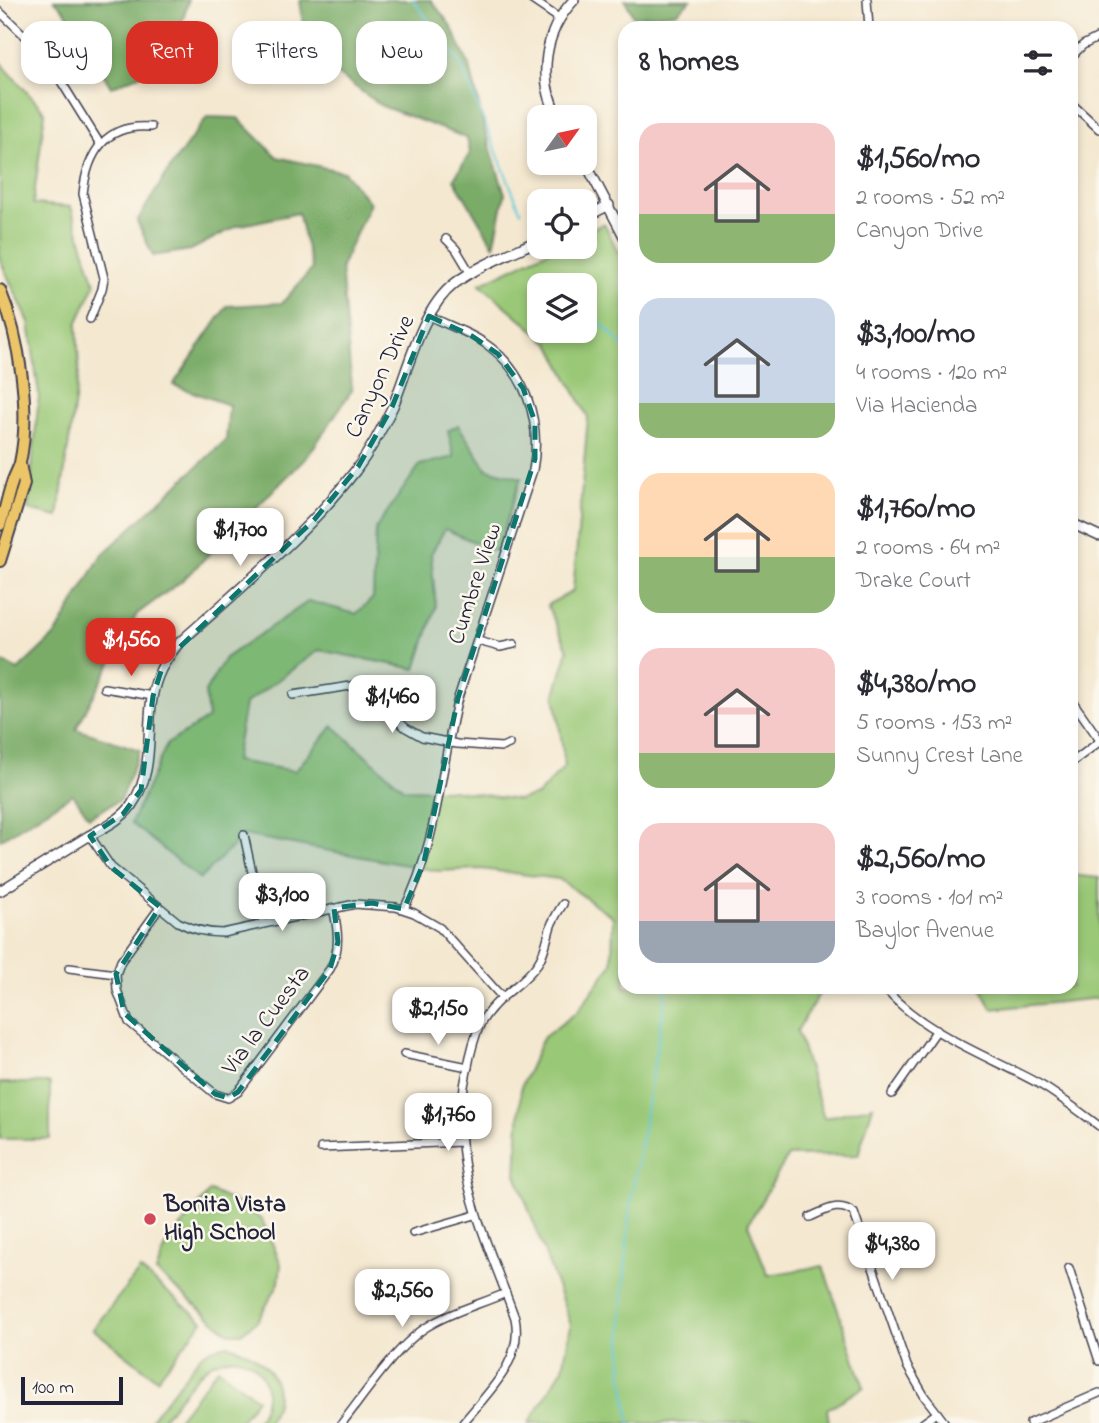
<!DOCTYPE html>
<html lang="en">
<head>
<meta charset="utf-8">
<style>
  body { margin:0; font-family:"Indie Flower",sans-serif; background:#f7f7f7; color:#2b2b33; height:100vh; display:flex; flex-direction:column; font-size:26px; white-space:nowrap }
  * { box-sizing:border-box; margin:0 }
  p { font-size:23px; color:#7c7c81 }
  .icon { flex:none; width:38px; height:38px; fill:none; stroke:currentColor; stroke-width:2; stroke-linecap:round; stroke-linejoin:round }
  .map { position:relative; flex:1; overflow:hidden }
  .side { position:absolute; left:618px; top:21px; width:460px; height:973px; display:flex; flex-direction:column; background:#fff; border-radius:21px; box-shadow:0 4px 10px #0003 }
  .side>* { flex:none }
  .banner { position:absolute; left:21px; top:21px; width:492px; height:63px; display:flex; gap:14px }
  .needle { width:46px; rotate:57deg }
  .buttons { position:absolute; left:527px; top:105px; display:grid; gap:14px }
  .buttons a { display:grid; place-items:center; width:70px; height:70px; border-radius:14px; background:#fff; box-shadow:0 4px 10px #0003; font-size:35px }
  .scale { position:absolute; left:21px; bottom:18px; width:102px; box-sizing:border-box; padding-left:7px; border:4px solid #22223b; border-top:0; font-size:19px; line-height:24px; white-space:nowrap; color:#22223b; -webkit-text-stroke:5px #fbf7ec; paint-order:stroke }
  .price { position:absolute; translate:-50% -60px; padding:0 16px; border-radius:14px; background:#fff; color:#222; font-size:23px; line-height:46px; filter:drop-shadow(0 2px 4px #0008) }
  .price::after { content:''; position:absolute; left:50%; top:42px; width:21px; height:16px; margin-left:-10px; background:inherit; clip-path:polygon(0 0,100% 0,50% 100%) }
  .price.on { background:#d93025; color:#fff }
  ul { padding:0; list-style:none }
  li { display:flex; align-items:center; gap:21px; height:175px; padding:0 21px }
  li span { display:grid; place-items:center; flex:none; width:196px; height:140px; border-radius:21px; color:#555 }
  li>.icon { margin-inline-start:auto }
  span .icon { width:84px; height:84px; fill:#fffc; stroke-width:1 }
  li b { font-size:30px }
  h2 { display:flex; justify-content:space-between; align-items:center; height:84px; padding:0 21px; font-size:30px }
  .pill { padding:0 24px; border-radius:21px; background:#fff; box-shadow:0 4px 10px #0003; font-size:24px; line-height:63px }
  .pill.on { background:#d93025; color:#fff }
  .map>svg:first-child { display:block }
</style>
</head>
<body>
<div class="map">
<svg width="1099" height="1423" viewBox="0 0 1099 1423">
  <rect width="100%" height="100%" fill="#fbf7ec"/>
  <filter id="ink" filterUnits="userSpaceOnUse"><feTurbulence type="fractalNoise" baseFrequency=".0143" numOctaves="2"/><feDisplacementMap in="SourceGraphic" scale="14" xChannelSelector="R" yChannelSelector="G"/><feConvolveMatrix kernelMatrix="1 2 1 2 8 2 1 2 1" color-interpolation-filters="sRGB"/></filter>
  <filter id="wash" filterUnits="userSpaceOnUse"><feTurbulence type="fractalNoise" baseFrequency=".00686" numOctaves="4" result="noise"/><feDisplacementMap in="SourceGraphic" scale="28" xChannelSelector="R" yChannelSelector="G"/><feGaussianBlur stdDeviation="1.57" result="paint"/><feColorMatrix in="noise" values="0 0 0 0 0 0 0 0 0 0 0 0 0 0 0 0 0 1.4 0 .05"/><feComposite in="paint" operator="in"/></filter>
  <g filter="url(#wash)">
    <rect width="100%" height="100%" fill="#f4e8d0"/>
    <g fill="#99c876" stroke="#5e7558" stroke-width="2" fill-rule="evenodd">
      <polygon points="0,62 45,112 33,204 71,207 95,284 77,324 79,373 58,517 28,510 39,395 29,322 0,260"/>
      <path d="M604 223 625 267V987H823L797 1031 824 1118 873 1106 858 1155 788 1156 748 1224 768 1275 823 1266 864 1387 827 1409 829 1423H529L563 1368 571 1325 516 1174 521 1087 543 1038 577 1012 612 964 613 917 559 879 481 869 438 871 244 835 200 879 131 823 167 744 208 718 205 692 225 658 309 601 356 614 373 598 376 528 420 465 454 457 448 431 458 425 487 469 521 478 496 552 445 529 431 554 436 607 416 669 319 650 245 704 235 761 295 771 333 726 404 789 452 790 518 800 538 795 565 766 555 694 568 650 547 605 573 591 588 417 550 344 480 284 556 247H584L585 233ZM539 285H584V331H539Z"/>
      <polygon points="1071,875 1099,878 1099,998 992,1009 981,987 1071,987"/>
      <rect x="0" y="1083" width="50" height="56"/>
      <polygon points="210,1191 239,1204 262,1220 281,1264 279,1283 258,1320 241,1333 229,1333 156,1272 167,1244"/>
      <polygon points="140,1270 203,1321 157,1379 93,1329"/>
      <path d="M228 1345C264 1353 294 1389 266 1423H255C283 1387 254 1343 213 1363 198 1370 172 1408 159 1423H148L202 1354 214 1348Z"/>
      <polygon points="218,1368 257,1399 238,1423 175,1423"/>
    </g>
    <g fill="#7aac67" stroke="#4e6751" stroke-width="2">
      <polygon points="54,0 188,0 188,2 173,54 160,66 111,87 65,11"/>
      <polygon points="300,0 431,0 451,26 470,67 485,131 505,194 494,246 454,179 470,153 467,138 382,106 306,51"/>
      <polygon points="625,0 691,0 676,13 634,17"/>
      <polygon points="207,117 238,118 277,157 344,172 370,203 341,267 352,390 307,457 183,580 137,614 76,729 140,750 120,800 89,817 73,794 0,840 0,661 18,670 56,634 101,556 226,440 229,405 173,385 227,306 282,303 312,269 298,213 237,226 191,250 153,256 137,221 172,165"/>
    </g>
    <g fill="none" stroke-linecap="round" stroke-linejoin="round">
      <g stroke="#5fc7da" stroke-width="2">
        <polyline points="413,0 460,62 521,212"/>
        <polyline points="555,278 563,285"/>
        <polyline points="584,306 625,348"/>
        <polyline points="630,1423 622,1372 622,1309 630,1206 667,987"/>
      </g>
    </g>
  </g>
  <g filter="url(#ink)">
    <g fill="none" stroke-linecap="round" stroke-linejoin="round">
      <defs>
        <g id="minor">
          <polyline points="532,0 560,19"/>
          <polyline points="867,0 869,28"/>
          <polyline points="0,12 44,54 100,144"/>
          <polyline points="1071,57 1083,45 1099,37"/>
          <polyline points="1071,103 1099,129"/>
          <polyline points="446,239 456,249 471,274"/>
          <path d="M90 319 102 289 104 278 83 194C87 153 106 123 151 127"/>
          <polyline points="478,641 500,647 514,644"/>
          <polyline points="104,688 153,696"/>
          <polyline points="293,695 357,685 406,728 422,737 457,744 502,747 509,744"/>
          <polyline points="1071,699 1099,739"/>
          <polyline points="1071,763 1099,742"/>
          <polyline points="244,835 263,923"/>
          <path d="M90 836 111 867 178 922C193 930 206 933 223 933L355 904 396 907 414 913 440 928 501 996"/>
          <path d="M160 907 121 961 116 974 117 990 129 1022 215 1094 228 1098 238 1092 330 969C341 949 338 929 333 908"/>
          <path d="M404 909C438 843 440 769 458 698L533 470C542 421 526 370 483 342 466 331 447 325 429 316"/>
          <polyline points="69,968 116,974"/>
          <path d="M887 991C928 1036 989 1056 1041 1085 1061 1097 1080 1112 1099 1126"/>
          <polyline points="404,1054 468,1067"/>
          <polyline points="892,1094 937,1030"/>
          <polyline points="321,1148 461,1142"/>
          <path d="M810 1217C826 1210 839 1201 854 1213L907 1366 925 1397 945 1423"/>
          <polyline points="413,1233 475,1215"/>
          <polyline points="1069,1268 1099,1361"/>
          <path d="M342 1423C365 1394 398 1343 430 1325 453 1311 481 1304 506 1293"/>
          <path d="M463 1423C488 1392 524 1361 515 1318 485 1234 446 1164 467 1071 470 1055 473 1040 480 1025 494 997 522 987 538 963 546 951 547 936 552 923 555 917 559 910 563 904"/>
          <polyline points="923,1423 937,1413"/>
          <polyline points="1030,1423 1099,1393"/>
        </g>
        <g id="tertiary">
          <path d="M558 117C537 79 544 31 574 0"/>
          <polyline points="584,160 625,238"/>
          <polyline points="584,218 609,205"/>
          <polyline points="1071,523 1099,536"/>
          <path d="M0 891C29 873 58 855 87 837 101 829 121 820 131 806 160 764 141 719 158 676 163 663 170 654 178 644 240 588 305 536 356 470 370 451 383 427 393 406 409 368 421 310 454 284 475 267 514 252 539 240"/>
        </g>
        <g id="primary">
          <path d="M0 290C20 338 31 412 20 463 18 470 14 476 12 483 7 497 5 511 0 525"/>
          <polyline points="0,561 24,484 20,464"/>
        </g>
      </defs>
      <use href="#minor" stroke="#424051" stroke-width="10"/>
      <use href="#tertiary" stroke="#424051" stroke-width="12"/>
      <use href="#primary" stroke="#424051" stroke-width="14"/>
      <use href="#minor" stroke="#fff" stroke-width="7"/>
      <use href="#tertiary" stroke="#fff" stroke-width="9"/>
      <use href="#primary" stroke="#edc569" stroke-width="10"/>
    </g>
  </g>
  <path fill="#0f766e" fill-opacity="0.2" stroke="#0f766e" stroke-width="5" stroke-dasharray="14 9" stroke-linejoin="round" d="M429 316 472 336 498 354 523 388 535 422V459L458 698 424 862 404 909 372 903 334 908 338 942 330 969 238 1092 228 1098 215 1094 124 1013 116 974 160 907 111 867 90 836 123 814 141 790 153 696 164 662 314 520 358 467 392 407Z"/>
  <circle fill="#d1495b" stroke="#fbf7ec" stroke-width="2.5" cx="150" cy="1219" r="7"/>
  <g text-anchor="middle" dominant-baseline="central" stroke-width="5" stroke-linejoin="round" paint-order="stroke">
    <g font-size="24" fill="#22223b" stroke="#fbf7ec">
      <text transform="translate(381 377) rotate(-65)">Canyon Drive</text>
      <text transform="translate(476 584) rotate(-72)">Cumbre View</text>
      <text transform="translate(267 1021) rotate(-53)">Via la Cuesta</text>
    </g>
    <g font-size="24" font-weight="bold" fill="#22223b" stroke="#fbf7ec" text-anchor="start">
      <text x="164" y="1205">Bonita Vista<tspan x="164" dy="28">High School</tspan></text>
    </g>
  </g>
</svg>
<div class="buttons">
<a><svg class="needle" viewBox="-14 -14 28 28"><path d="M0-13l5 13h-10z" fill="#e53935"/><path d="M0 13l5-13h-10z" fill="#7c7c81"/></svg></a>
<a><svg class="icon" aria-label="locate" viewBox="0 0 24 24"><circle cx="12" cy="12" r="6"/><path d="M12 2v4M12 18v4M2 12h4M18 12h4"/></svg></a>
<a><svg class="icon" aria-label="layers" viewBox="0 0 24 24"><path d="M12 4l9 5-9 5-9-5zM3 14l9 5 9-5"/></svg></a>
</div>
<div class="scale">100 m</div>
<b class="price" style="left:240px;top:568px">$1,700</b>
<b class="price on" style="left:131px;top:678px">$1,560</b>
<b class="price" style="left:392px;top:735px">$1,460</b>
<b class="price" style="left:282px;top:933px">$3,100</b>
<b class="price" style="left:438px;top:1047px">$2,150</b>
<b class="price" style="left:448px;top:1153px">$1,760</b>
<b class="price" style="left:892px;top:1282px">$4,380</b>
<b class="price" style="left:402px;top:1329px">$2,560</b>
<div class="banner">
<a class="pill">Buy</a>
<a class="pill on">Rent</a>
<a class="pill">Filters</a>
<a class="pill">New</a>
</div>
<section class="side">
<h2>8 homes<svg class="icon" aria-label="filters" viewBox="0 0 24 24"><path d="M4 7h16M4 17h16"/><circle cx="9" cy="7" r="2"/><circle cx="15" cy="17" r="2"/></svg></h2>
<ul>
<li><span style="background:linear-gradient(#f6c9c9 65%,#8fb573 0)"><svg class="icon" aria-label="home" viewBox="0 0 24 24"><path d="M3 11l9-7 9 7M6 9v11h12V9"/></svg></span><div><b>$1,560/mo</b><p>2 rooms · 52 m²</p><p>Canyon Drive</p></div></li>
<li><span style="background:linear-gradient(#c9d6e8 75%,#8fb573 0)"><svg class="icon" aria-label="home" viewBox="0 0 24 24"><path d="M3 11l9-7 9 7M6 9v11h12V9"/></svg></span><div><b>$3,100/mo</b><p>4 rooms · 120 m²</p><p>Via Hacienda</p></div></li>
<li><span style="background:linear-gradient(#ffd9b3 60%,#8fb573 0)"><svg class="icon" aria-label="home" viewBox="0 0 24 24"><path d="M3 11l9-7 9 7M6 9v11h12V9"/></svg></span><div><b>$1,760/mo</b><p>2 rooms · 64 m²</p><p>Drake Court</p></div></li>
<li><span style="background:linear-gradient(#f6c9c9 75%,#8fb573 0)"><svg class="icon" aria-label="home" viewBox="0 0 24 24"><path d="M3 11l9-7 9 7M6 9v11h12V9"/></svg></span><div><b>$4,380/mo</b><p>5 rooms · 153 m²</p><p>Sunny Crest Lane</p></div></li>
<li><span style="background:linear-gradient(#f6c9c9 70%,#9aa5b1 0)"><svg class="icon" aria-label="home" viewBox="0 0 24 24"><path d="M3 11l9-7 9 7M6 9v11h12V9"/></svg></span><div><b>$2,560/mo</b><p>3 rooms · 101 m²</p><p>Baylor Avenue</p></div></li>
</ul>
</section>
</div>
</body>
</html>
